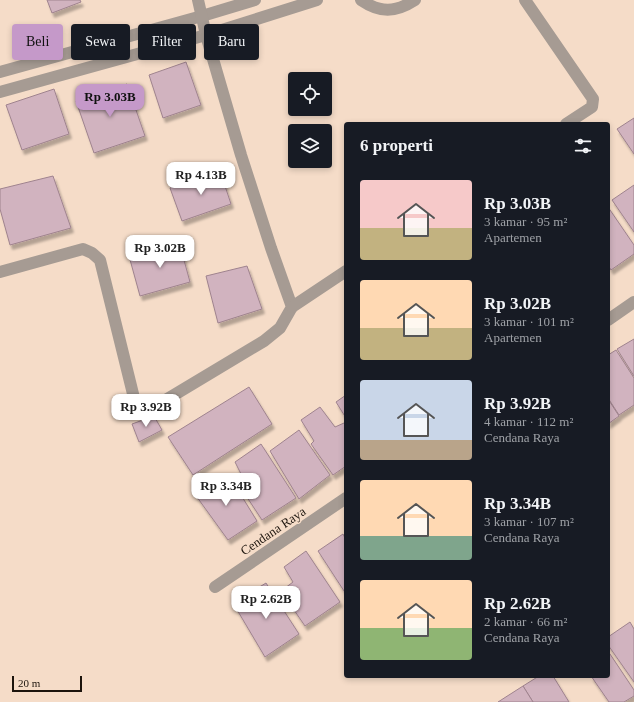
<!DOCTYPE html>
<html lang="id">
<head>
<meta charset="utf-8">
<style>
  body { margin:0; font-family:Georgia,serif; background:#242831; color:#f1f3f6; height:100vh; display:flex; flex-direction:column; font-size:15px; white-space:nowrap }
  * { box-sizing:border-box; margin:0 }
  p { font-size:13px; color:#9ea1a6 }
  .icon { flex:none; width:22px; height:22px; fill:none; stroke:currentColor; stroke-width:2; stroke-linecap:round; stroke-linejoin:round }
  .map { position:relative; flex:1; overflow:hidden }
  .drawer { position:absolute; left:344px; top:122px; width:266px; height:556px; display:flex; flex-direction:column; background:#171b24; border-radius:4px; box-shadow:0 2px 6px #0003 }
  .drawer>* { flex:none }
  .top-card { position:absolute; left:12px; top:24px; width:272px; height:36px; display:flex; gap:8px }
  .controls { position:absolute; left:288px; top:72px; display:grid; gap:8px }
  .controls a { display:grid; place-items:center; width:44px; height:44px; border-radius:4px; background:#171b24; box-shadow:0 2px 6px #0003; font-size:20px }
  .scale { position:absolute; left:12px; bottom:10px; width:70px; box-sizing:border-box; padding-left:4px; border:2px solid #1c140d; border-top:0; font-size:11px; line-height:14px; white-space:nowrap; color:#1c140d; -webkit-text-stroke:3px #f5dcc8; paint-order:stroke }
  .price { position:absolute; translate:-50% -34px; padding:0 9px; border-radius:8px; background:#fff; color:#222; font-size:13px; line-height:26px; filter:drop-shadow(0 1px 2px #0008) }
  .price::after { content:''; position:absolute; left:50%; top:24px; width:12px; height:9px; margin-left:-6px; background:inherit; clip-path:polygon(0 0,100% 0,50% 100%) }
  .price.selected { background:#c599c9; color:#111 }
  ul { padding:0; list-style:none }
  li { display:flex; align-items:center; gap:12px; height:100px; padding:0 16px }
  li span { display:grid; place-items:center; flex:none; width:112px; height:80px; border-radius:4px; color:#555 }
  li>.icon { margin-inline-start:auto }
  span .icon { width:48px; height:48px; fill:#fffc; stroke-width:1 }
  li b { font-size:17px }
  h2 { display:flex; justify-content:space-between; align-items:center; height:48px; padding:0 16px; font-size:17px }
  .chip { padding:0 14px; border-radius:4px; background:#171b24; box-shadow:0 2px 6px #0003; font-size:14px; line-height:36px }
  .chip.selected { background:#c599c9; color:#111 }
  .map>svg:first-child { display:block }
</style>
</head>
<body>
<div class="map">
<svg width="634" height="702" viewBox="0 0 634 702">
  <defs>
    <filter id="shadow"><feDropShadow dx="2.5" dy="4.5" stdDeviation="1" flood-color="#0004"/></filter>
  </defs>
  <rect width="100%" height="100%" fill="#f5dcc8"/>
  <g fill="#d1b3bf" stroke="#9f838e" filter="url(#shadow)">
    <polygon points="47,0 80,0 81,2 52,13"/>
    <polygon points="186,62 201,105 163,118 149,75"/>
    <polygon points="127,84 145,136 94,153 76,101"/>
    <polygon points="54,89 69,134 22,150 6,105"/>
    <polygon points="634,118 634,154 617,129"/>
    <polygon points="220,171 231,204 182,221 170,188"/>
    <polygon points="53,176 71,228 10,245 0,209 0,189"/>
    <polygon points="634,185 634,232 612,200"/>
    <polygon points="608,207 634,245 634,254 611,270 608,265"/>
    <polygon points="179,242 190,282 140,296 129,256"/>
    <polygon points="247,266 262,309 218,323 206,276"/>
    <polygon points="634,339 634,376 617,349"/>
    <polygon points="616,350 634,378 634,405 619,415 608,398 608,355"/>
    <polygon points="249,387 272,424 193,475 168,437"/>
    <polygon points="346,395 346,418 336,402"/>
    <polygon points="608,399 619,416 608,424"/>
    <polygon points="320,407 335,427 344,423 346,425 346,466 333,475 311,444 314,441 301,420"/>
    <polygon points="154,416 162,430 139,442 132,424"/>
    <polygon points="299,430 330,475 299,499 270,451"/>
    <polygon points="261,444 296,498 262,520 235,479 241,474 235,462"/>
    <polygon points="228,474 257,521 228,540 194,493"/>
    <polygon points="343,534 346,540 346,594 318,551"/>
    <polygon points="306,551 340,602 305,626 281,591 293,582 284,567"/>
    <polygon points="266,583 299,634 265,657 233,603"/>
    <polygon points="630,622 634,629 634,682 608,645 608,637"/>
    <polygon points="608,651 634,690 634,696 624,702 609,702 591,676 608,676"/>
    <polygon points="539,676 553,676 569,702 533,702 523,686"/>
    <polygon points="523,686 533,702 498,702"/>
  </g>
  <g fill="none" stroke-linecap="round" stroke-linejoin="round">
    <g stroke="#a69b93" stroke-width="12">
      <path d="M361 0C380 13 395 13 415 0"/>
      <polyline points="525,0 593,99 592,107 566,124"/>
      <polyline points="0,72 202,16 255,0"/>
      <polyline points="0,92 206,35 317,0"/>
      <polyline points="0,272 83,249 92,253 100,260 135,402 138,408 149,410 264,341 280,328 292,307 271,248 241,155 206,35 198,0"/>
      <polyline points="292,307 346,271"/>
      <polyline points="608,320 634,302"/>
      <polyline points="215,587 346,498"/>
    </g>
  </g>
  <g text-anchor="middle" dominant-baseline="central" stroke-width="3" stroke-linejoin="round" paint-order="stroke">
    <g font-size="13" fill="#1c140d" stroke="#f5dcc8">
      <text transform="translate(273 531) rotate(-34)">Cendana Raya</text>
    </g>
  </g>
</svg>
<div class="controls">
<a><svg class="icon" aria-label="locate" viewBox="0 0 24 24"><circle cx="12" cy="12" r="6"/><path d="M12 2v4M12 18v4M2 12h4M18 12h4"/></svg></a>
<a><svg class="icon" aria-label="layers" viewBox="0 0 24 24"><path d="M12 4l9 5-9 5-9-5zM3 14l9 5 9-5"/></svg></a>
</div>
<div class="scale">20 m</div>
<b class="price selected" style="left:110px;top:118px">Rp 3.03B</b>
<b class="price" style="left:201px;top:196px">Rp 4.13B</b>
<b class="price" style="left:160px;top:269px">Rp 3.02B</b>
<b class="price" style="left:146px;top:428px">Rp 3.92B</b>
<b class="price" style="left:226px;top:507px">Rp 3.34B</b>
<b class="price" style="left:266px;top:620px">Rp 2.62B</b>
<div class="top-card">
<a class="chip selected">Beli</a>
<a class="chip">Sewa</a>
<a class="chip">Filter</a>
<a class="chip">Baru</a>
</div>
<section class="drawer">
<h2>6 properti<svg class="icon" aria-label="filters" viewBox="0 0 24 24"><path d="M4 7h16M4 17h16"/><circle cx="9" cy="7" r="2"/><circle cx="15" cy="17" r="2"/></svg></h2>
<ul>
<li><span style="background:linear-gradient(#f6c9c9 60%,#c2b280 0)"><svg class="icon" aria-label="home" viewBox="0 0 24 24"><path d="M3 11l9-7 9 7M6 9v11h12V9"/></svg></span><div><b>Rp 3.03B</b><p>3 kamar · 95 m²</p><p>Apartemen</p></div></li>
<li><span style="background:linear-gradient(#ffd9b3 60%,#c2b280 0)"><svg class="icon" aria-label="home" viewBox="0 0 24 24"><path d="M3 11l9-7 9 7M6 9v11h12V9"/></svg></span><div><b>Rp 3.02B</b><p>3 kamar · 101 m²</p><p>Apartemen</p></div></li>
<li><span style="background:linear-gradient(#c9d6e8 75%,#b9a48a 0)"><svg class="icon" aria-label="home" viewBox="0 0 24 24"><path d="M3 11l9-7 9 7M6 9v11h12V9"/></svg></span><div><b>Rp 3.92B</b><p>4 kamar · 112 m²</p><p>Cendana Raya</p></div></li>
<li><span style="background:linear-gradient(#ffd9b3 70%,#7fa58c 0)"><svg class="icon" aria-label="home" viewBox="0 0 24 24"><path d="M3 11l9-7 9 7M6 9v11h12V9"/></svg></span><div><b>Rp 3.34B</b><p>3 kamar · 107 m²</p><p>Cendana Raya</p></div></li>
<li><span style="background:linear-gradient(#ffd9b3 60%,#8fb573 0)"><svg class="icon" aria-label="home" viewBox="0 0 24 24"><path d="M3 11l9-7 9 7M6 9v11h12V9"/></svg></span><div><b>Rp 2.62B</b><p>2 kamar · 66 m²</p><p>Cendana Raya</p></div></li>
</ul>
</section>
</div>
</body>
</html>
